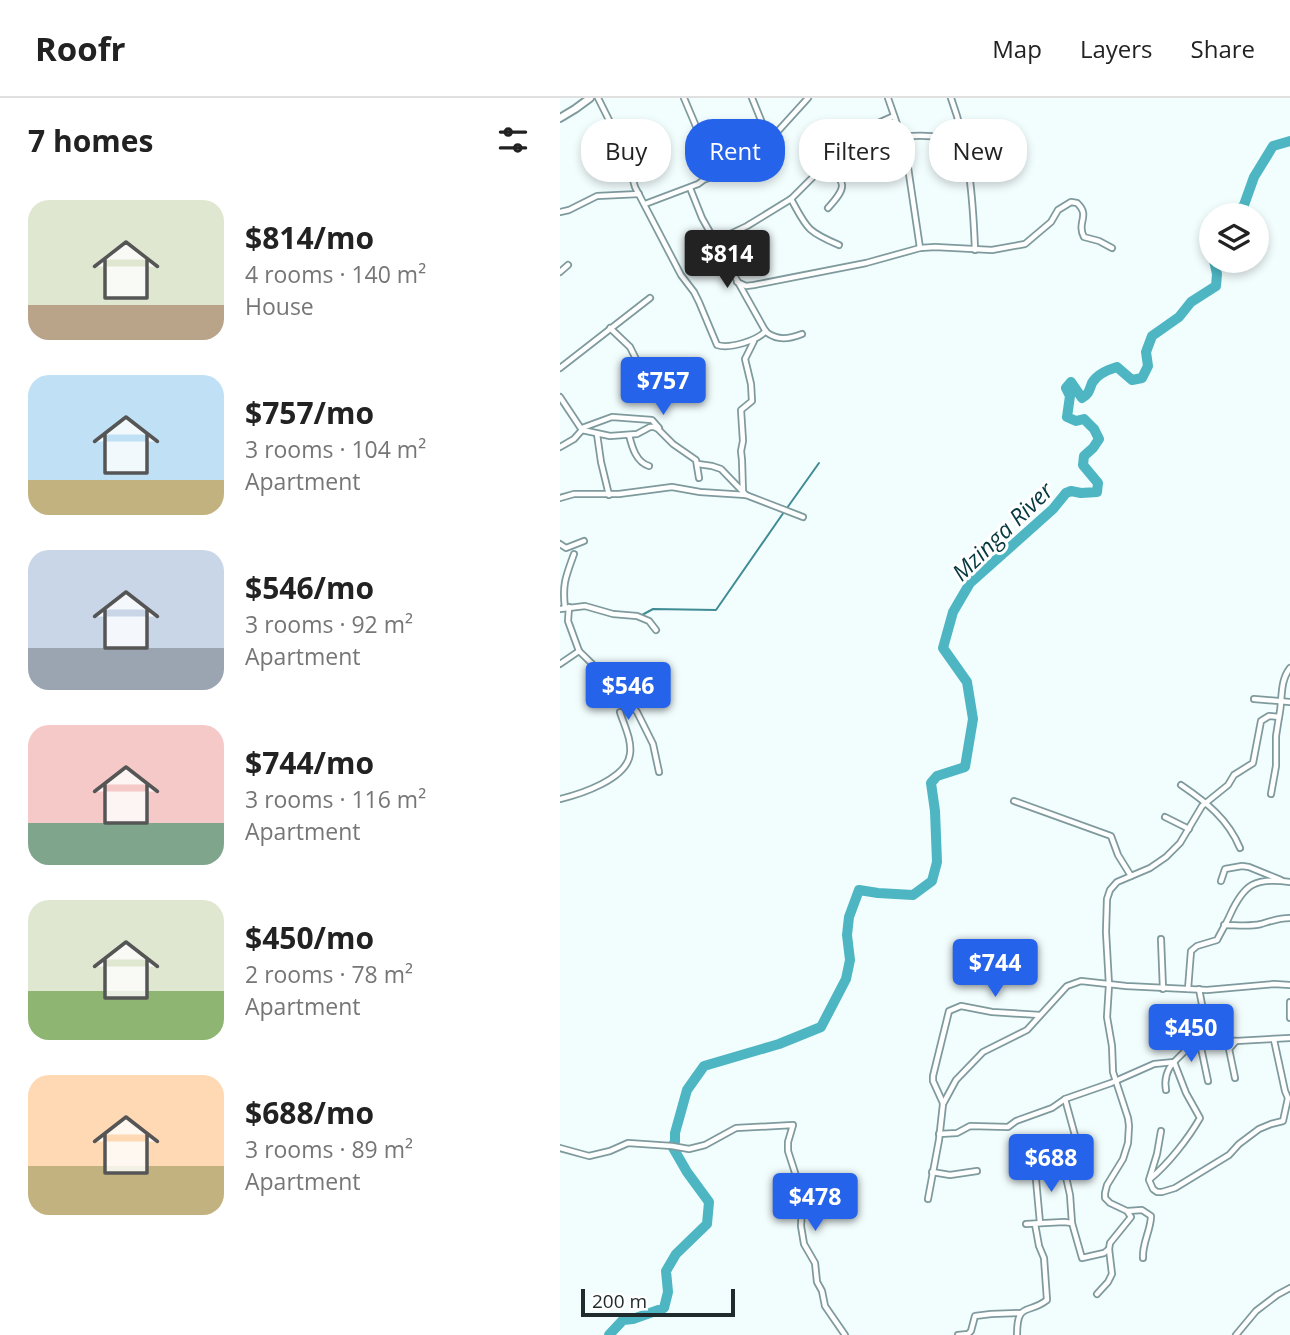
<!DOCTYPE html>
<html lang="en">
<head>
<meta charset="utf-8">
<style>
  body { margin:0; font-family:"Open Sans",sans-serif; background:#f6f6f6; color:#222; height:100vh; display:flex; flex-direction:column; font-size:26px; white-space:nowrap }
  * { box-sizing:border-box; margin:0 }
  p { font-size:23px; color:#767676 }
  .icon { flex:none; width:38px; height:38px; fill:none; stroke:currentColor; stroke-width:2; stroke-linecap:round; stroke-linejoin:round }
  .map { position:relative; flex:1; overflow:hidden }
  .side { display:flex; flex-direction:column; background:#fff; width:560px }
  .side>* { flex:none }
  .top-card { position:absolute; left:21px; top:21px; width:604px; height:63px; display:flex; gap:14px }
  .buttons { position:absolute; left:639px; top:105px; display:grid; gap:14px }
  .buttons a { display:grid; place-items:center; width:70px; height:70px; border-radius:50%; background:#fff; box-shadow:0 4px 10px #0003; font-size:35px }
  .scale { position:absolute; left:21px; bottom:18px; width:154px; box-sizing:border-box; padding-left:7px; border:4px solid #202b2d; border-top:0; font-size:19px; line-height:24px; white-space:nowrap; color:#202b2d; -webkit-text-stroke:5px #fff; paint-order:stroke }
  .price { position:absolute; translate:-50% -60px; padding:0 16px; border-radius:7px; background:#2563eb; color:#fff; font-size:23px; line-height:46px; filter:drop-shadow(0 2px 4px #0008) }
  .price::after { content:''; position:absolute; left:50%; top:42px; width:21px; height:16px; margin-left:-10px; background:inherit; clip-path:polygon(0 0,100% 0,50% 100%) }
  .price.on { background:#222; color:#fff }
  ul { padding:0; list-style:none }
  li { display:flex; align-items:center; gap:21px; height:175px; padding:0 28px }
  li span { display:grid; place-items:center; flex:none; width:196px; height:140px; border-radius:21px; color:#555 }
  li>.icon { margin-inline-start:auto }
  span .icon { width:84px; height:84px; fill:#fffc; stroke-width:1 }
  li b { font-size:30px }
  h2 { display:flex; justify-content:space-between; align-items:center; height:84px; padding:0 28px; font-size:30px }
  .chip { padding:0 24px; border-radius:28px; background:#fff; box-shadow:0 4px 10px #0003; font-size:24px; line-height:63px }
  .chip.on { background:#2563eb; color:#fff }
  header { display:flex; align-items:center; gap:42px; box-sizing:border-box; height:98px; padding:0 35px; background:#fff; border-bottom:2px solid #e0e0e0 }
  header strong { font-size:33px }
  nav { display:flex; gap:38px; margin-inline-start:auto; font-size:24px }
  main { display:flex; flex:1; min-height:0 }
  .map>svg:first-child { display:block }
</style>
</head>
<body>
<header>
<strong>Roofr</strong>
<nav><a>Map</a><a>Layers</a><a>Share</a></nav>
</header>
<main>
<section class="side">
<h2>7 homes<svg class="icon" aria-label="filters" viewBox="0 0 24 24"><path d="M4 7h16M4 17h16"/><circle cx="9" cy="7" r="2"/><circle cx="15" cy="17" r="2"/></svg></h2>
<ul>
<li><span style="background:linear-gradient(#dfe7d0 75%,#b9a48a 0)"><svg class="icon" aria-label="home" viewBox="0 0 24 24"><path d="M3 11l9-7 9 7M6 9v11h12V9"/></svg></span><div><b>$814/mo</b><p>4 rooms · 140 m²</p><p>House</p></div></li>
<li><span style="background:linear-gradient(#bfe0f5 75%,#c2b280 0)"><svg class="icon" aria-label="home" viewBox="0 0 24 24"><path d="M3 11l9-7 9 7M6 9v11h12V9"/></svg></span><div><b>$757/mo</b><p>3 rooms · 104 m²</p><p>Apartment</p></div></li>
<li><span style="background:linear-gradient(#c9d6e8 70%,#9aa5b1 0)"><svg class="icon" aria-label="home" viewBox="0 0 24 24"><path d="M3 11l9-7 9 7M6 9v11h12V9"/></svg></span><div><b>$546/mo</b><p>3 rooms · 92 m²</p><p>Apartment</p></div></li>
<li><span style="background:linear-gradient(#f6c9c9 70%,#7fa58c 0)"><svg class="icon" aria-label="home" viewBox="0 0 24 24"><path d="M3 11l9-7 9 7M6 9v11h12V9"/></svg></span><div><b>$744/mo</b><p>3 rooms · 116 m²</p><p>Apartment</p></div></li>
<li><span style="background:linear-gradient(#dfe7d0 65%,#8fb573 0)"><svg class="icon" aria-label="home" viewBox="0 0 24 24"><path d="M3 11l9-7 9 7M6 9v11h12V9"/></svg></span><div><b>$450/mo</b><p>2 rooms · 78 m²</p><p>Apartment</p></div></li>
<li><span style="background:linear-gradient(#ffd9b3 65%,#c2b280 0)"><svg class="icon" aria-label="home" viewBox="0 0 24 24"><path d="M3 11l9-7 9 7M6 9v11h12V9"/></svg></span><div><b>$688/mo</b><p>3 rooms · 89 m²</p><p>Apartment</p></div></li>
</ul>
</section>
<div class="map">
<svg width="730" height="1237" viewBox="0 0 730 1237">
  <rect width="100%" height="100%" fill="#f2fdfe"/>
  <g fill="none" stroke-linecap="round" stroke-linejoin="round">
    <g stroke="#408c95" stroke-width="2">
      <polyline points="227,410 259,365"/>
      <polyline points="82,517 93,511 156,512 224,414"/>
    </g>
    <g stroke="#4db6c2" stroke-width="10">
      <polyline points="674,117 684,107 694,79 713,48 730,43"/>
      <polyline points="651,141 649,143 651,149"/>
      <path d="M49 1237 63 1222 73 1221 104 1210 108 1194 106 1173 116 1156 147 1126 149 1104 127 1074 112 1048 115 1044V1035L127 992 144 968 219 946 261 929 286 881 290 862 287 837 289 819 299 792 318 795 353 797 372 783 377 764 375 713 371 685 377 678 405 669 413 621 407 584 383 550 393 514 410 485 493 411 506 395 511 393 521 395 537 394 538 385 523 367 524 358 533 350 539 341 534 331 524 321 516 323 507 319 510 298 506 290 511 284 522 300C529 296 529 293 532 285 537 276 547 272 557 269L572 282 582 280 588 268 586 254 592 238 619 219 631 204 656 188 657 176 654 163"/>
    </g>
    <defs>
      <g id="minor">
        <path d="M38 0 65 54 75 89 121 177 134 194 139 204 157 247C170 251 196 243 206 233"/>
        <polyline points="124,0 138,33 150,68 158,73 166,74 182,67 200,53 208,44 207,37 192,0"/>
        <polyline points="328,0 345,49 360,150"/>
        <path d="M391 0C409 49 413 100 415 152"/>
        <path d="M343 39C364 36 384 38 403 47"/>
        <polyline points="209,43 248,0"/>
        <path d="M263 67C288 84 287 89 268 110"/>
        <polyline points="146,81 164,75"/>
        <path d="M130 90 142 120 206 234C218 243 229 241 242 236"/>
        <path d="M231 101C247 130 246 133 279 147"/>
        <polyline points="85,106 138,86 145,81 150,68"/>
        <polyline points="0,114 9,112 37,98 79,96"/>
        <polyline points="154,140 168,137 187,128 231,101 295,37 305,31 334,18"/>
        <polyline points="0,174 8,167"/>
        <path d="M177 184 186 188 194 187 306 165 360 150 375 149 432 152 465 146 491 124 498 112 511 104 517 105C531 118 516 124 524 139L539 143 552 150"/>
        <polyline points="50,230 70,249 79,267"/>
        <polyline points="0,270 90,200"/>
        <polyline points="0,299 22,332 14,341 0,349"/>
        <polyline points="22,330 52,319 92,322 99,330"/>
        <polyline points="22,332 50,338 77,336 90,329 94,329 98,331 113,346 136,362 139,380"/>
        <polyline points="37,336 41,364 49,397"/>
        <path d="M69 337C72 349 76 364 89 368"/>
        <polyline points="138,366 152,368 161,371 186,397 243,419"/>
        <polyline points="183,395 182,362 181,353 183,343 181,312 192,303 191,286 185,261 194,243"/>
        <polyline points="0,400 14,396 59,396 112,389 140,394 186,397"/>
        <polyline points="0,446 6,450 24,443"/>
        <polyline points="9,509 8,523 19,553 55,588 77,614 93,646 99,674"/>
        <path d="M5 510C2 486 6 478 14 456"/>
        <polyline points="0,511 25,508 53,516 77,518 89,523 96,532"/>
        <polyline points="0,566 19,553"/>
        <polyline points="694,601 730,604"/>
        <path d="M621 687C646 704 668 721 680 750"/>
        <polyline points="711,696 716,668 716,638 719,619"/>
        <path d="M0 701C21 696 67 681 70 656 72 642 64 627 60 614"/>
        <polyline points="454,703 551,738 558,757 571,778"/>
        <polyline points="605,719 629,731"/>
        <polyline points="661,783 665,771 682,768 689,769 721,782"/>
        <path d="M664 827C676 827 689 829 701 826 711 823 719 820 730 820"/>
        <polyline points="601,841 603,891"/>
        <path d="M628 891 631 853 637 848 657 842C661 834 666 826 670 817 684 786 695 779 730 784"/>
        <polyline points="639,891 644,917 654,933 656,941"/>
        <polyline points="730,904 730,920"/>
        <polyline points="640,945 648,983"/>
        <polyline points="675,980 669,951 676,943"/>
        <polyline points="505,1001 519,1052 528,1072"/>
        <polyline points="383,1005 373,983 373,978 389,913 401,908 432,914 480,917"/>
        <polyline points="601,1033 597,1056 589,1082 593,1091 597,1094 602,1094 615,1090 669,1057 679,1046 699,1031 711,1026 723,1023 728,1000 725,993 714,942"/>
        <polyline points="379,1036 397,1035 410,1028 448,1029 456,1023 492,1010 505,1001 551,985 594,966 614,964 625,953 640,945 656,941 676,943 730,940"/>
        <polyline points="0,1050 29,1058 50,1053 68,1045 112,1048 129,1051 145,1047 176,1030 233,1027 228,1044 228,1053 239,1087 242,1109 241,1128 244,1146 255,1165 257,1184 262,1193 265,1208 285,1237"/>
        <polyline points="502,1061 510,1097 512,1125"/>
        <polyline points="475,1071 480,1125"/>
        <polyline points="372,1074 390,1077 417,1073"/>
        <path d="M590 1081C608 1066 628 1041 640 1020L626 995 614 964C607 971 604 982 606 992"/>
        <polyline points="368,1101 379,1042 383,1006 396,982 423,954 467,932 507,888 521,883 566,888 647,892 714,886 730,887"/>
        <path d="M568 1113 582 1112 591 1118C591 1132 582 1145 583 1160"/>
        <polyline points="466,1126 504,1124 512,1125 522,1160 544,1155 549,1151"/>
        <path d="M537 1196 548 1184 552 1176 549 1151 550 1145 571 1119 567 1113 550 1105 545 1100V1095L547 1087 563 1061 568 1045 569 1028 568 1020 553 974 552 948 547 919 549 887 546 834 547 801 550 792 557 784 590 770 606 759 620 745 642 708 668 687 674 677 693 665 701 623 709 618 719 619C723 602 719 584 730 570"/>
        <polyline points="398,1237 408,1236 411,1233 415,1218 431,1216 460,1215"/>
        <path d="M457 1237C457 1203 468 1217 487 1202L484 1160 479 1148 475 1126"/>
        <polyline points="676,1237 696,1213 717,1197 730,1190"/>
      </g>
      <polyline id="tertiary" points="0,20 15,11 30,0"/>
    </defs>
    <use href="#minor" stroke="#7f9a9d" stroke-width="8"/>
    <use href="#tertiary" stroke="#7f9a9d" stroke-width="10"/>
    <use href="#minor" stroke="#fff" stroke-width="4.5"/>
    <use href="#tertiary" stroke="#fff" stroke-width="6"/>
  </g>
  <g text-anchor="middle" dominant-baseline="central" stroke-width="6" stroke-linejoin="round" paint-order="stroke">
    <g font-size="23" font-style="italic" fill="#05393e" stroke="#fff">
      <text transform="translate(442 433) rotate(-44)">Mzinga River</text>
    </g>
  </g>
</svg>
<div class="buttons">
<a><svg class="icon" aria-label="layers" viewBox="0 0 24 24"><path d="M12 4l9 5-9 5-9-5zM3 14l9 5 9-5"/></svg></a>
</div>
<div class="scale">200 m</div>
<b class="price on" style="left:167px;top:192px">$814</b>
<b class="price" style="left:103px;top:319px">$757</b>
<b class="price" style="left:68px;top:624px">$546</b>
<b class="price" style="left:435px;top:901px">$744</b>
<b class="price" style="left:631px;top:966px">$450</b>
<b class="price" style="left:491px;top:1096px">$688</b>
<b class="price" style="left:255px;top:1135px">$478</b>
<div class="top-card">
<a class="chip">Buy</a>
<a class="chip on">Rent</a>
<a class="chip">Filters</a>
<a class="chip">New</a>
</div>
</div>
</main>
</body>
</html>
